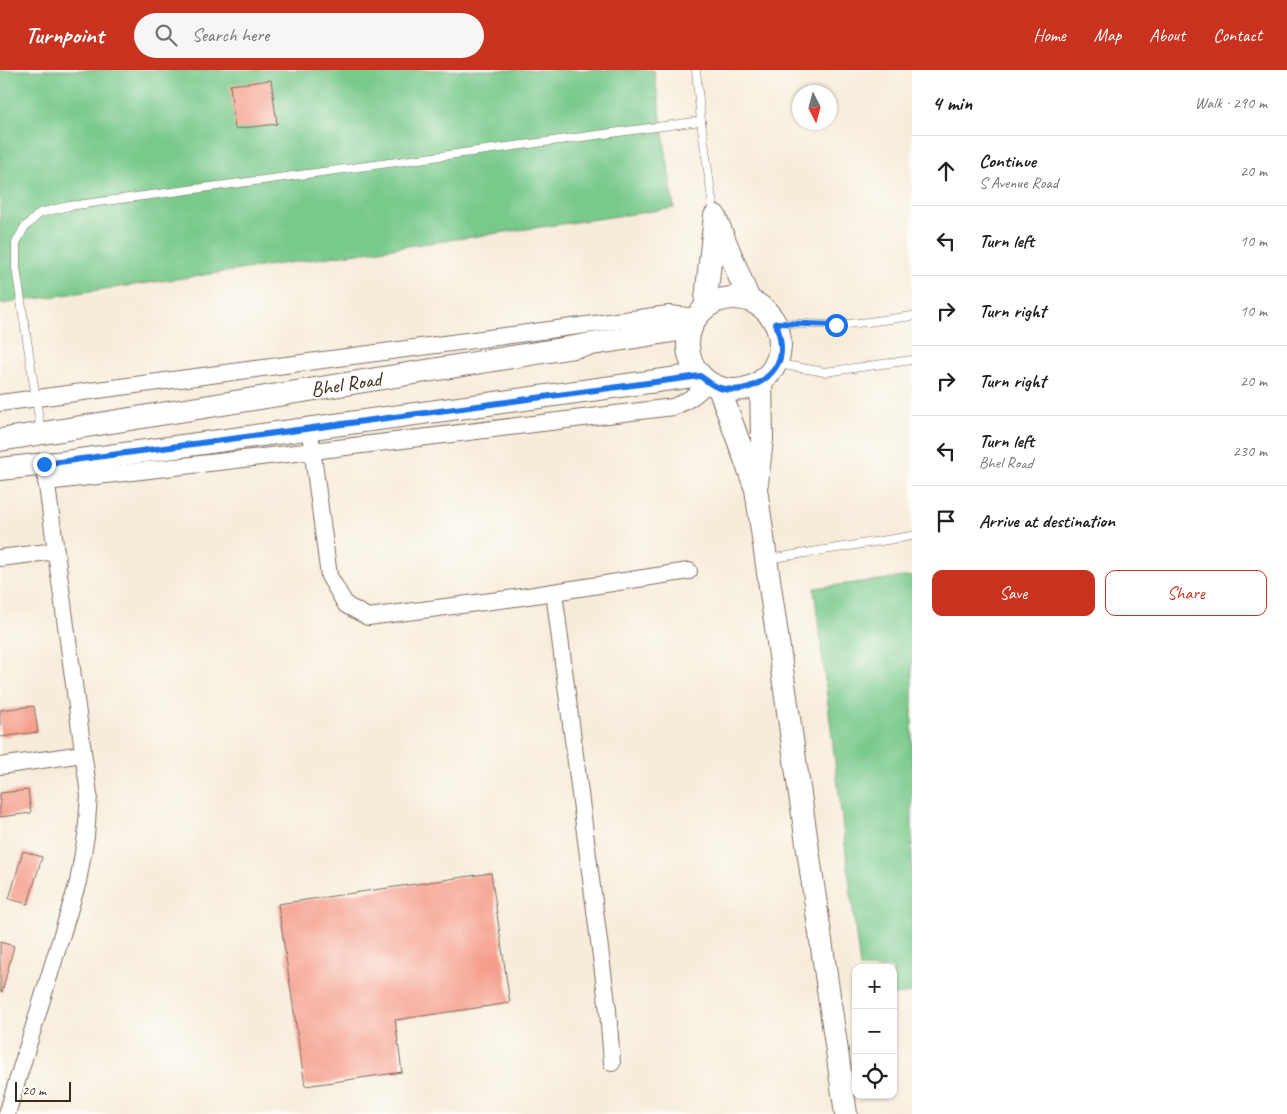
<!DOCTYPE html>
<meta charset="utf-8">
<style>
:root{--surface:#fff;--page:#f6f6f6;--text:#202124;--muted:#757577;--line:#e0e0e0;--accent:#c8321e}
body{margin:0;font-family:Caveat,sans-serif;background:var(--page);color:var(--text)}
.controls{position:absolute;right:15px;bottom:15px;display:grid;overflow:hidden;border-radius:10px;box-shadow:0 1px 4px #0004}
.controls button{width:45px;height:45px;display:grid;place-items:center;padding:0;border:0;border-bottom:1px solid var(--line);background:var(--surface);color:var(--text);font:25px sans-serif}
.compass{position:absolute;left:792px;top:15px;width:45px;height:45px;border-radius:50%;background:var(--surface);box-shadow:0 1px 4px #0004;rotate:174deg}
.scale{position:absolute;left:15px;bottom:12px;width:56px;box-sizing:border-box;padding-left:5px;border:2px solid #3b2a1e;border-top:0;font-size:14px;line-height:18px;white-space:nowrap;color:#3b2a1e;-webkit-text-stroke:4px #fdfcf7;paint-order:stroke}
.stop{position:absolute;width:15px;height:15px;margin:-11px;border:4px solid #1a73e8;border-radius:50%;background:#fff}
.stop.end{background:#1a73e8;border-color:#fff;box-shadow:0 1px 5px #0008}
.list{margin:0;padding:0;list-style:none}
h2{display:flex;justify-content:space-between;align-items:center;height:65px;margin:0;padding:0 20px;font-size:21px}
h2 small{font-size:16px;font-weight:400;color:var(--muted)}
.list li{display:grid;grid-template-columns:32px 1fr auto;gap:15px;align-items:center;box-sizing:border-box;height:70px;padding:0 20px;border-top:1px solid var(--line)}
.list b{display:block;font-size:19px;white-space:nowrap}
.list p{margin:0;font-size:16px;white-space:nowrap;color:var(--muted)}
.list em{font-size:16px;font-style:normal;color:var(--muted)}
.actions{display:flex;gap:10px;padding:15px 20px}
.actions a{flex:1;padding:11px 0;border:1px solid var(--accent);border-radius:10px;text-align:center;font-size:18px;color:var(--accent)}
.actions .main{background:var(--accent);color:#fff}
.icon{flex:none;width:28px;height:28px;fill:none;stroke:currentColor;stroke-width:2;stroke-linecap:round;stroke-linejoin:round}
.map{position:relative;flex:none;width:912px;height:1044px;overflow:hidden}
header{display:flex;align-items:center;gap:30px;box-sizing:border-box;height:70px;padding:0 25px;background:var(--accent);color:#fff}
header strong{font-size:24px}
nav{display:flex;gap:28px;margin-inline-start:auto;font-size:18px}
.search{width:350px;height:45px;background:var(--page);display:flex;align-items:center;gap:12px;box-sizing:border-box;padding:0 18px;border-radius:28px;color:var(--muted);font-size:19px}
main{display:flex}
aside{flex:1;background:var(--surface)}
.map>svg:first-child{display:block}
.green{fill:#78c98b;stroke:#5a7a54}
.building{fill:#f59e8b}
.lines{fill:none;stroke-linecap:round;stroke-linejoin:round}
.lane-casing{stroke:#7d6e60;stroke-width:9}
.street-casing{stroke:#7d6e60;stroke-width:18}
.secondary-casing{stroke:#7d6e60;stroke-width:24}
.lane{stroke:#fff;stroke-width:8}
.street{stroke:#fff;stroke-width:16}
.secondary{stroke:#fff;stroke-width:22}
.route{stroke:#1a73e8;stroke-width:6}
.labels{text-anchor:middle;stroke-width:4;stroke-linejoin:round;paint-order:stroke}
.street-label{font-size:21px;fill:#3b2a1e;stroke:#fdfcf7}
</style>
<header>
<strong>Turnpoint</strong>
<div class="search"><svg class="icon" aria-label="search" viewBox="0 0 24 24"><circle cx="10" cy="10" r="6"/><path d="M15 15l6 6"/></svg>Search here</div>
<nav><a>Home</a><a>Map</a><a>About</a><a>Contact</a></nav>
</header>
<main>
<div class="map">
<svg width="912" height="1044" viewBox="0 0 912 1044">
<rect width="100%" height="100%" fill="#fdfcf7"/>
<filter id="ink" filterUnits="userSpaceOnUse"><feTurbulence type="fractalNoise" baseFrequency=".02" numOctaves="2"/><feDisplacementMap in="SourceGraphic" scale="10" xChannelSelector="R" yChannelSelector="G"/><feConvolveMatrix kernelMatrix="1 2 1 2 8 2 1 2 1" color-interpolation-filters="sRGB"/></filter>
<filter id="wash" filterUnits="userSpaceOnUse"><feTurbulence type="fractalNoise" baseFrequency=".0096" numOctaves="4" result="noise"/><feDisplacementMap in="SourceGraphic" scale="20" xChannelSelector="R" yChannelSelector="G"/><feGaussianBlur stdDeviation="1.12" result="paint"/><feColorMatrix in="noise" values="0 0 0 0 0 0 0 0 0 0 0 0 0 0 0 0 0 1.4 0 .05"/><feComposite in="paint" operator="in"/></filter>
<g filter="url(#wash)">
<rect width="100%" height="100%" fill="#f7ecda"/>
<g class="green">
<path d="M 0,0 L 654,0 L 674,138 L 0,234 Z"/>
<path d="M 912,506 L 912,923 L 893,925 L 893,898 L 860,898 L 814,518 Z"/>
</g>
<g id="blocks">
<g class="building">
<path d="M 271,10 L 277,54 L 235,59 L 230,15 Z"/>
<path d="M 34,636 L 38,662 L 0,667 L 0,640 Z"/>
<path d="M 28,720 L 31,743 L 0,747 L 0,723 Z"/>
<path d="M 23,781 L 42,787 L 28,834 L 9,829 Z"/>
<path d="M 491,803 L 510,933 L 395,950 L 402,1002 L 305,1016 L 278,834 Z"/>
<path d="M 0,872 L 14,876 L 2,922 L 0,921 Z"/>
</g>
</g>
</g>
<g filter="url(#ink)">
<use href="#blocks" fill-opacity="0" stroke="#7d6e60" stroke-width="1"/>
<g class="lines">
<defs>
<g id="lane">
<path d="M 696,0 L 701,51 L 714,144"/>
<path d="M 776,253 L 836,255 L 868,252 L 912,246"/>
<path d="M 778,294 L 825,302 L 912,290"/>
<path d="M 41,362 L 16,198 L 16,173 L 24,158 L 40,143 L 69,136 L 701,51"/>
<path d="M 768,489 L 912,466"/>
</g>
<g id="street">
<path d="M 0,333 L 669,244 L 697,247"/>
<path d="M 311,370 L 329,506 L 346,535 L 368,547 L 515,528 L 689,501"/>
<path d="M 46,412 L 313,381 L 673,337 C 689,331 696,324 709,313"/>
<path d="M 0,488 L 56,481"/>
<path d="M 554,522 L 608,941 L 612,993"/>
<path d="M 0,696 L 83,684"/>
<path d="M 7,1044 L 78,812 L 86,766 L 89,725 L 45,401"/>
</g>
<g id="secondary">
<path d="M 716,149 L 749,230"/>
<circle cx="734" cy="274" r="46"/>
<path d="M 705,238 L 715,146"/>
<path d="M 719,318 L 756,419 L 846,1044"/>
<path d="M 0,370 L 691,258"/>
<path d="M 0,399 L 65,392 L 700,305"/>
<path d="M 757,413 L 762,369 L 761,312"/>
</g>
</defs>
<use href="#lane" class="lane-casing"/>
<use href="#street" class="street-casing"/>
<use href="#secondary" class="secondary-casing"/>
<use href="#lane" class="lane"/>
<use href="#street" class="street"/>
<use href="#secondary" class="secondary"/>
</g>
</g>
<g class="lines" filter="url(#ink)">
<path class="route" d="M 44,394 L 700,306 C 706,310 712,316 720,318 C 741,324 766,314 777,295 C 784,284 780,265 776,253 L 836,255"/>
</g>
<g class="labels">
<g class="street-label">
<text transform="translate(346 314) rotate(-9)" y="7">Bhel Road</text>
</g>
</g>
</svg>
<div class="controls">
<button>+</button>
<button>−</button>
<button><svg class="icon" aria-label="locate" viewBox="0 0 24 24"><circle cx="12" cy="12" r="6"/><path d="M12 2v4M12 18v4M2 12h4M18 12h4"/></svg></button>
</div>
<svg class="compass" viewBox="-18 -18 36 36"><path d="M0-13l5 13h-10z" fill="#e53935"/><path d="M0 13l5-13h-10z" fill="#757577"/></svg>
<div class="scale">20 m</div>
<div class="stop" style="left:836px;top:255px"></div>
<div class="stop end" style="left:44px;top:394px"></div>
</div>
<aside>
<h2>4 min<small>Walk · 290 m</small></h2>
<ul class="list">
<li><svg class="icon" aria-label="ahead" viewBox="0 0 24 24"><path d="M12 20V5M6 11l6-6 6 6"/></svg><div><b>Continue</b><p>S Avenue Road</p></div><em>20 m</em></li>
<li><svg class="icon" aria-label="left" viewBox="0 0 24 24"><path d="M17 20v-9H6M10 6l-5 5 5 5"/></svg><div><b>Turn left</b></div><em>10 m</em></li>
<li><svg class="icon" aria-label="right" viewBox="0 0 24 24"><path d="M7 20v-9h11M14 6l5 5-5 5"/></svg><div><b>Turn right</b></div><em>10 m</em></li>
<li><svg class="icon" aria-label="right" viewBox="0 0 24 24"><path d="M7 20v-9h11M14 6l5 5-5 5"/></svg><div><b>Turn right</b></div><em>20 m</em></li>
<li><svg class="icon" aria-label="left" viewBox="0 0 24 24"><path d="M17 20v-9H6M10 6l-5 5 5 5"/></svg><div><b>Turn left</b><p>Bhel Road</p></div><em>230 m</em></li>
<li><svg class="icon" aria-label="arrive" viewBox="0 0 24 24"><path d="M6 21V4h12l-3 4 3 4H6"/></svg><div><b>Arrive at destination</b></div></li>
</ul>
<div class="actions"><a class="main">Save</a><a>Share</a></div>
</aside>
</main>
